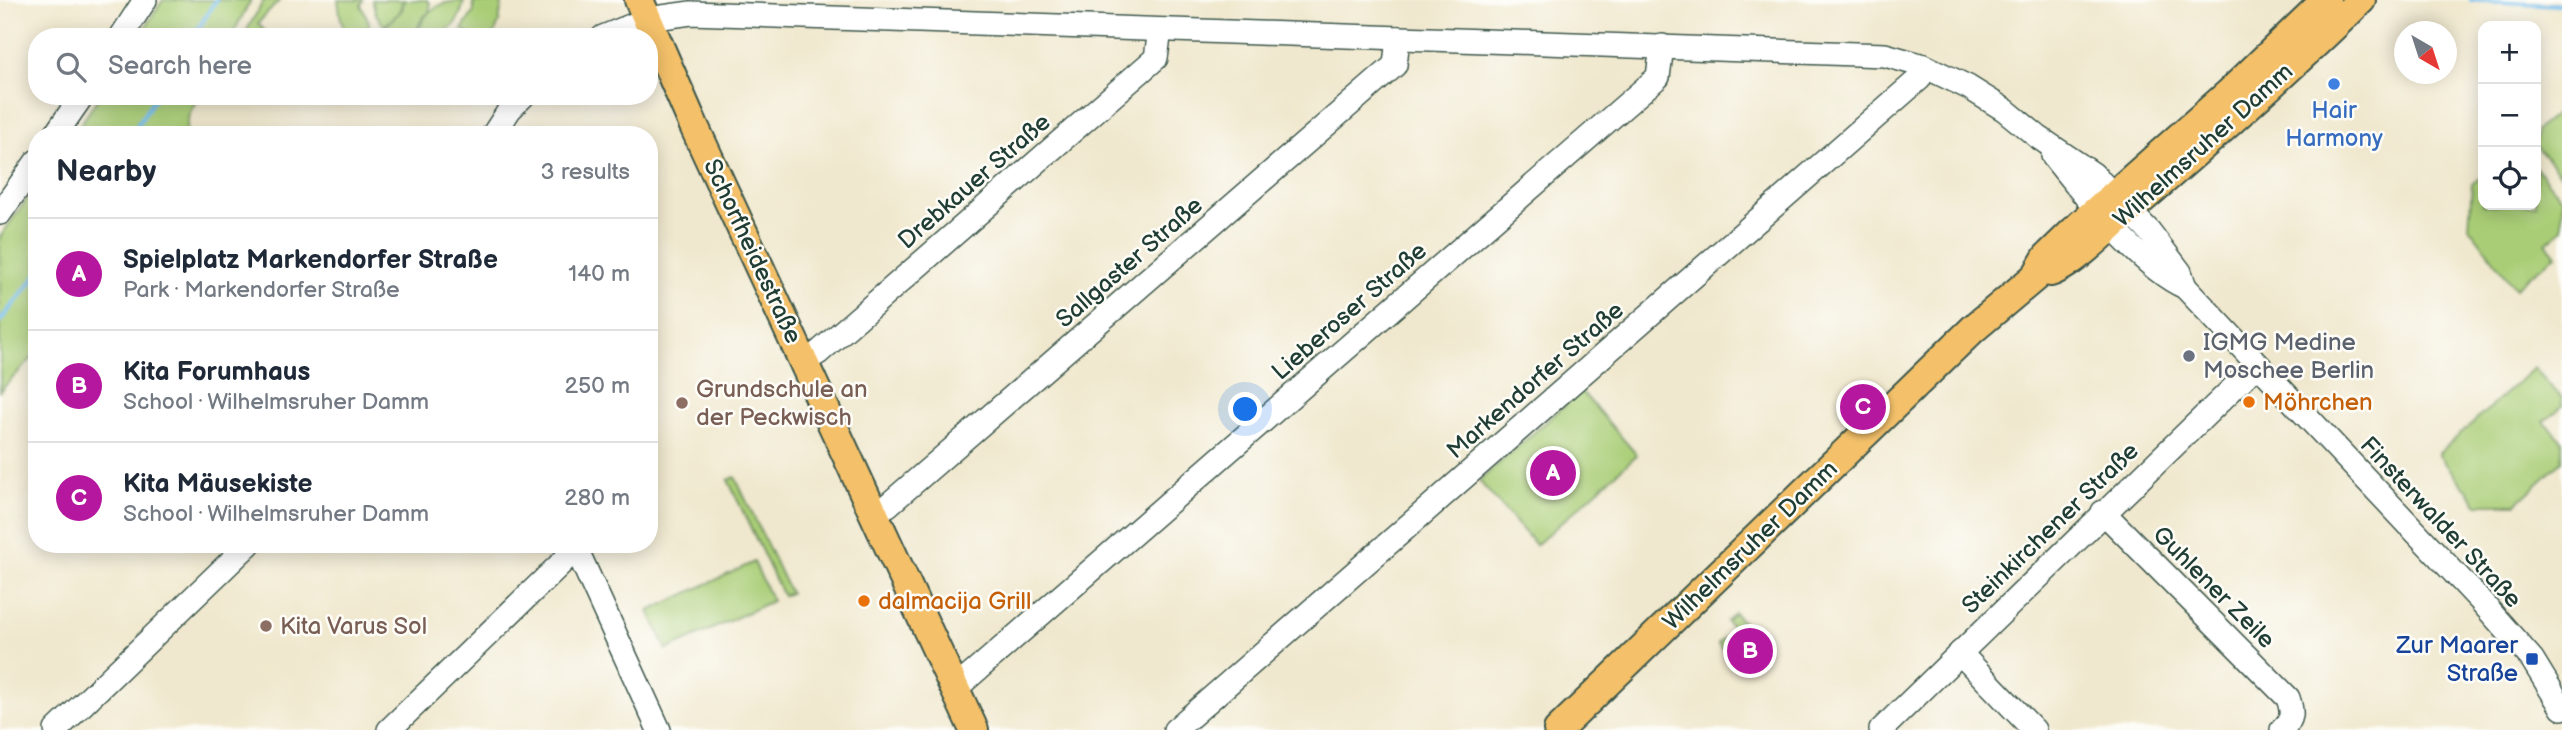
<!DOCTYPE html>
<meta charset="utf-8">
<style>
:root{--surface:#fff;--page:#f6f6f7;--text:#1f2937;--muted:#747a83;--line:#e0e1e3;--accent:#b5179e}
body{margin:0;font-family:"Balsamiq Sans",sans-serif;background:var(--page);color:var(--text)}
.controls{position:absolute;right:21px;top:21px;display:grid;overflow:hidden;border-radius:14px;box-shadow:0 4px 18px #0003}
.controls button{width:63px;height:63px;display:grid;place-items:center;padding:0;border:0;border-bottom:2px solid var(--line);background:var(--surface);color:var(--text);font:35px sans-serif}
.compass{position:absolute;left:2394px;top:21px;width:63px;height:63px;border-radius:50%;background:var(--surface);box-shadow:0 4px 18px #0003;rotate:141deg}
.you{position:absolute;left:1246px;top:410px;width:24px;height:24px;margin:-18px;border:5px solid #fff;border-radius:50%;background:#1a73e8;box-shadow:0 0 0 10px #1a73e833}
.badge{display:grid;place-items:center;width:46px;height:46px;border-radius:50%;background:var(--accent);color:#fff;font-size:23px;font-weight:700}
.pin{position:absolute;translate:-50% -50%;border:4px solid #fff;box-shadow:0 2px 7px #0006}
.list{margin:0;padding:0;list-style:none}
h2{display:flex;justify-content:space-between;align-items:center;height:91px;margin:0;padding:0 28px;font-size:30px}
h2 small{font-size:23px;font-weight:400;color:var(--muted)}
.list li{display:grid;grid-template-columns:46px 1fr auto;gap:21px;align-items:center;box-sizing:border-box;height:112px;padding:0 28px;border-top:2px solid var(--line)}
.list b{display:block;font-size:26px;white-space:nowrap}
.list p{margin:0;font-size:23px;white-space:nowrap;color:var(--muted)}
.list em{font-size:23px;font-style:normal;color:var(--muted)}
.icon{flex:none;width:38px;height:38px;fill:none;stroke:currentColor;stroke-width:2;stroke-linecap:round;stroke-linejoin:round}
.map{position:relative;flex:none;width:2562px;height:730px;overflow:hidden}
.search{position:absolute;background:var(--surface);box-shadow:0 4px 18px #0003;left:28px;top:28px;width:630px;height:77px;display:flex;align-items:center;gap:18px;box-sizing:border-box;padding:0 24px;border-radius:28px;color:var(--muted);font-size:26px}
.panel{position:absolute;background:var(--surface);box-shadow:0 4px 18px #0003;left:28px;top:126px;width:630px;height:427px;border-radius:28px}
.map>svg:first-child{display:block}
.green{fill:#a9cd76;stroke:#648555;stroke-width:2}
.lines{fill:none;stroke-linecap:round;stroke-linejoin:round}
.stream{stroke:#74beed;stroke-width:4.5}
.minor-casing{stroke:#3e574b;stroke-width:26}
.major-casing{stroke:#3e574b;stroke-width:32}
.minor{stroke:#fff;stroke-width:23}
.major{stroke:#f4c16a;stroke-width:28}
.shop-dot{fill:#3f7fe0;stroke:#fdfcf7;stroke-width:2.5}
.worship-dot{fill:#6b7280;stroke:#fdfcf7;stroke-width:2.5}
.food-dot{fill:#e8710a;stroke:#fdfcf7;stroke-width:2.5}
.education-dot{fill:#8d6e63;stroke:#fdfcf7;stroke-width:2.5}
.transit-dot{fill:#1a4fb4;stroke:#fdfcf7;stroke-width:2.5}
.labels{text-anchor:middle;stroke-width:5;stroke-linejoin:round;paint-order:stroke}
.shop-label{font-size:24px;fill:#366cbe;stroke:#fdfcf7}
.street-label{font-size:24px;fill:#1f3d34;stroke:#fdfcf7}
.worship-label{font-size:24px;fill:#5b616d;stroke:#fdfcf7;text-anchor:start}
.education-label{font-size:24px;fill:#785e54;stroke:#fdfcf7;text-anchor:start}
.food-label{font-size:24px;fill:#c56008;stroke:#fdfcf7;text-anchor:start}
.transit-label{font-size:24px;fill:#164399;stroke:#fdfcf7;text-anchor:end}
</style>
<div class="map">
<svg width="2562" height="730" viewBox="0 0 2562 730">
<rect width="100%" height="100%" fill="#fdfcf7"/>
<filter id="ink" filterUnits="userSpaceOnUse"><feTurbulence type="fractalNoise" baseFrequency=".0143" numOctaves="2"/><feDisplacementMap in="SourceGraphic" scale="14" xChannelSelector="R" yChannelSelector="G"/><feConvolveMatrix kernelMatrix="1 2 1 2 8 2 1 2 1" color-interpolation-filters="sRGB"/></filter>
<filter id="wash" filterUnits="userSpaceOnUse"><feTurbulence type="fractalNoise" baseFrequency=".00686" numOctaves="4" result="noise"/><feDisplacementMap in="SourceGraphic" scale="28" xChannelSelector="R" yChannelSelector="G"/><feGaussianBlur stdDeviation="1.57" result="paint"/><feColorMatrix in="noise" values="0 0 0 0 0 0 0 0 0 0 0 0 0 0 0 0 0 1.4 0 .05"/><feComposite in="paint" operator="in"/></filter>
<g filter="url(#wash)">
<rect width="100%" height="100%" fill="#f0e8ce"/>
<g class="green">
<path d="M 163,0 L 251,0 L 231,37 L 139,37 Z"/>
<path d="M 264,0 L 280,0 L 258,23 L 270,37 L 243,37 Z"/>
<path d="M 338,0 L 363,0 L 361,5 L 369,22 L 368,25 L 377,32 L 371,37 L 347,37 L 341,20 Z"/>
<path d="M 372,0 L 403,0 L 399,13 L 384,26 L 376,14 Z"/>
<path d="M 404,0 L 427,0 L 430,4 L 429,12 C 420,18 417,26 416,37 L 398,37 L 385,27 L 402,10 Z"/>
<path d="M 464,1 C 458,29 446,37 418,37 C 421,10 439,1 464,1 Z"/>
<path d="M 473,2 L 502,3 L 499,22 L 493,37 L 474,37 L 462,30 L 474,11 Z"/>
<path d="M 100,96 L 199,96 L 189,114 L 185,135 L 73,135 Z"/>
<path d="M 2557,113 L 2562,118 L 2561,175 L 2536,146 L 2536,130 Z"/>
<path d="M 2536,168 L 2562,199 L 2562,229 L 2546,243 L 2556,255 L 2515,288 L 2469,227 L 2472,184 L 2483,175 L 2483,205 L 2536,205 Z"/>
<path d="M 37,185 L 37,353 L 0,391 L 0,237 Z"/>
<path d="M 2534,368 L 2562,398 L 2562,406 L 2544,422 L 2562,440 L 2562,461 L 2516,504 L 2478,504 L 2438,454 Z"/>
<path d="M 1581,391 L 1637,455 L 1536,545 L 1479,481 Z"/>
<path d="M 735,477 L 790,593 L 783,596 L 728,480 Z"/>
<path d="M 754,562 L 772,601 L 667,650 L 649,611 Z"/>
<path d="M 1734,613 L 1752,631 L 1726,654 L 1718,643 L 1734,630 L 1726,621 Z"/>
</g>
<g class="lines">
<g class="stream">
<path d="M 2471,0 L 2562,5"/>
<path d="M 193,37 L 216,0"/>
<path d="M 131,135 L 156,96"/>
<path d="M 0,321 L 37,275"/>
</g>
</g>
</g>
<g filter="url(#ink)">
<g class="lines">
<defs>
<g id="minor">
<path d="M 121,37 L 145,0"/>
<path d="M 603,37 L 648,19 L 691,13 L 1885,55 L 1924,66 L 1968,87 L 2005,110 L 2038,137 L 2093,174 L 2149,231 L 2180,272 L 2185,287"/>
<path d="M 55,135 L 82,96"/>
<path d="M 493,135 L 510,109 L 523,96"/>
<path d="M 2053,156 C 2083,194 2142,269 2185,287 L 2478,598 L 2532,659 L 2562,708"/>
<path d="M 0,213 L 37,161"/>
<path d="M 805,361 L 818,353 L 1156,58 L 1160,30"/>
<path d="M 2103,512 L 2288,698 C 2293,713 2293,719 2282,730"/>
<path d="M 874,513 L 888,505 L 1395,65 L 1398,38"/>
<path d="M 574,544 L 659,730"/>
<path d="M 1960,653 L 2034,730"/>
<path d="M 955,689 L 1658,77 L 1662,46"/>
<path d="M 56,730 L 249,544"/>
<path d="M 389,730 L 576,549"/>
<path d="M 1175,730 L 1919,79 L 1924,66"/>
<path d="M 1881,730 L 2256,366"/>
</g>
<g id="major">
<path d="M 639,0 L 694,126 L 974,730"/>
<path d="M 2050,272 C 2071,266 2108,229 2126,213 C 2206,144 2285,74 2361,0"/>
<path d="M 1558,730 L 1973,329 L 2036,276 L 2047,257 L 2080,225 L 2228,94 L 2326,0"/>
</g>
</defs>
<use href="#minor" class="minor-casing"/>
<use href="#major" class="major-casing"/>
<use href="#minor" class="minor"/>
<use href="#major" class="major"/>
</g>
</g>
<circle class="shop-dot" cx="2334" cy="84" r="7"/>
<circle class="worship-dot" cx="2189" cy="356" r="7"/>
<g class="food-dot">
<circle cx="2249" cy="402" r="7"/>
<circle cx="864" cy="601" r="7"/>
</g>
<g class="education-dot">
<circle cx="682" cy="403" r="7"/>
<circle cx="266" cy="626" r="7"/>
</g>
<rect class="transit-dot" x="2525" y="652" width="14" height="14" rx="3.5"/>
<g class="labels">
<g class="shop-label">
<text x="2334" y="118">Hair<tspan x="2334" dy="28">Harmony</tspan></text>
</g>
<g class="street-label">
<text transform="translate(2203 145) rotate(-42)" y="8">Wilhelmsruher Damm</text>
<text transform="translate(974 181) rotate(-41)" y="8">Drebkauer Straße</text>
<text transform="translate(753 251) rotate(65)" y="8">Schorfheidestraße</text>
<text transform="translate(1129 262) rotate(-41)" y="8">Sallgaster Straße</text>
<text transform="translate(1349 311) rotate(-41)" y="8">Lieberoser Straße</text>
<text transform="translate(1535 380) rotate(-41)" y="8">Markendorfer Straße</text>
<text transform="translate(2441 522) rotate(47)" y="8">Finsterwalder Straße</text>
<text transform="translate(2050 528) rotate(-44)" y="8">Steinkirchener Straße</text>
<text transform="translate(1750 545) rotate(-44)" y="8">Wilhelmsruher Damm</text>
<text transform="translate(2214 587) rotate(45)" y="8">Guhlener Zeile</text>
</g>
<g class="worship-label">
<text x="2203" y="350">IGMG Medine<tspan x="2203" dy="28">Moschee Berlin</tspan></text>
</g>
<g class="education-label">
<text x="696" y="397">Grundschule an<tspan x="696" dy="28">der Peckwisch</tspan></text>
<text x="280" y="634">Kita Varus Sol</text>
</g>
<g class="food-label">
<text x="2263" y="410">Möhrchen</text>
<text x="878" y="609">dalmacija Grill</text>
</g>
<g class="transit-label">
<text x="2518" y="653">Zur Maarer<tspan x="2518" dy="28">Straße</tspan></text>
</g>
</g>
</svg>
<div class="controls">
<button>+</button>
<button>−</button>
<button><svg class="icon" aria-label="locate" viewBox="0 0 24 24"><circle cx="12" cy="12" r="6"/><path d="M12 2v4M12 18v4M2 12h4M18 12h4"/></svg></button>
</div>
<svg class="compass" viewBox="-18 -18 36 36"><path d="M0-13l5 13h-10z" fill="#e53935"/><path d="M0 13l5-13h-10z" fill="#747a83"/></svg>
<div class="you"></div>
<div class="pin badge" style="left:1553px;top:473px">A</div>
<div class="pin badge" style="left:1750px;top:651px">B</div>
<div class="pin badge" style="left:1863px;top:407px">C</div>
<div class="search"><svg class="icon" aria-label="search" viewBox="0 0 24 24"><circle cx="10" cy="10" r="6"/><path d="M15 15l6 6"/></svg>Search here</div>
<section class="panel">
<h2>Nearby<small>3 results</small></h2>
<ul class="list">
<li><span class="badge">A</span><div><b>Spielplatz Markendorfer Straße</b><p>Park · Markendorfer Straße</p></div><em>140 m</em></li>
<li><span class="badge">B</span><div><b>Kita Forumhaus</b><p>School · Wilhelmsruher Damm</p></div><em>250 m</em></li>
<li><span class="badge">C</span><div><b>Kita Mäusekiste</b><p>School · Wilhelmsruher Damm</p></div><em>280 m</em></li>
</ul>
</section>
</div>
